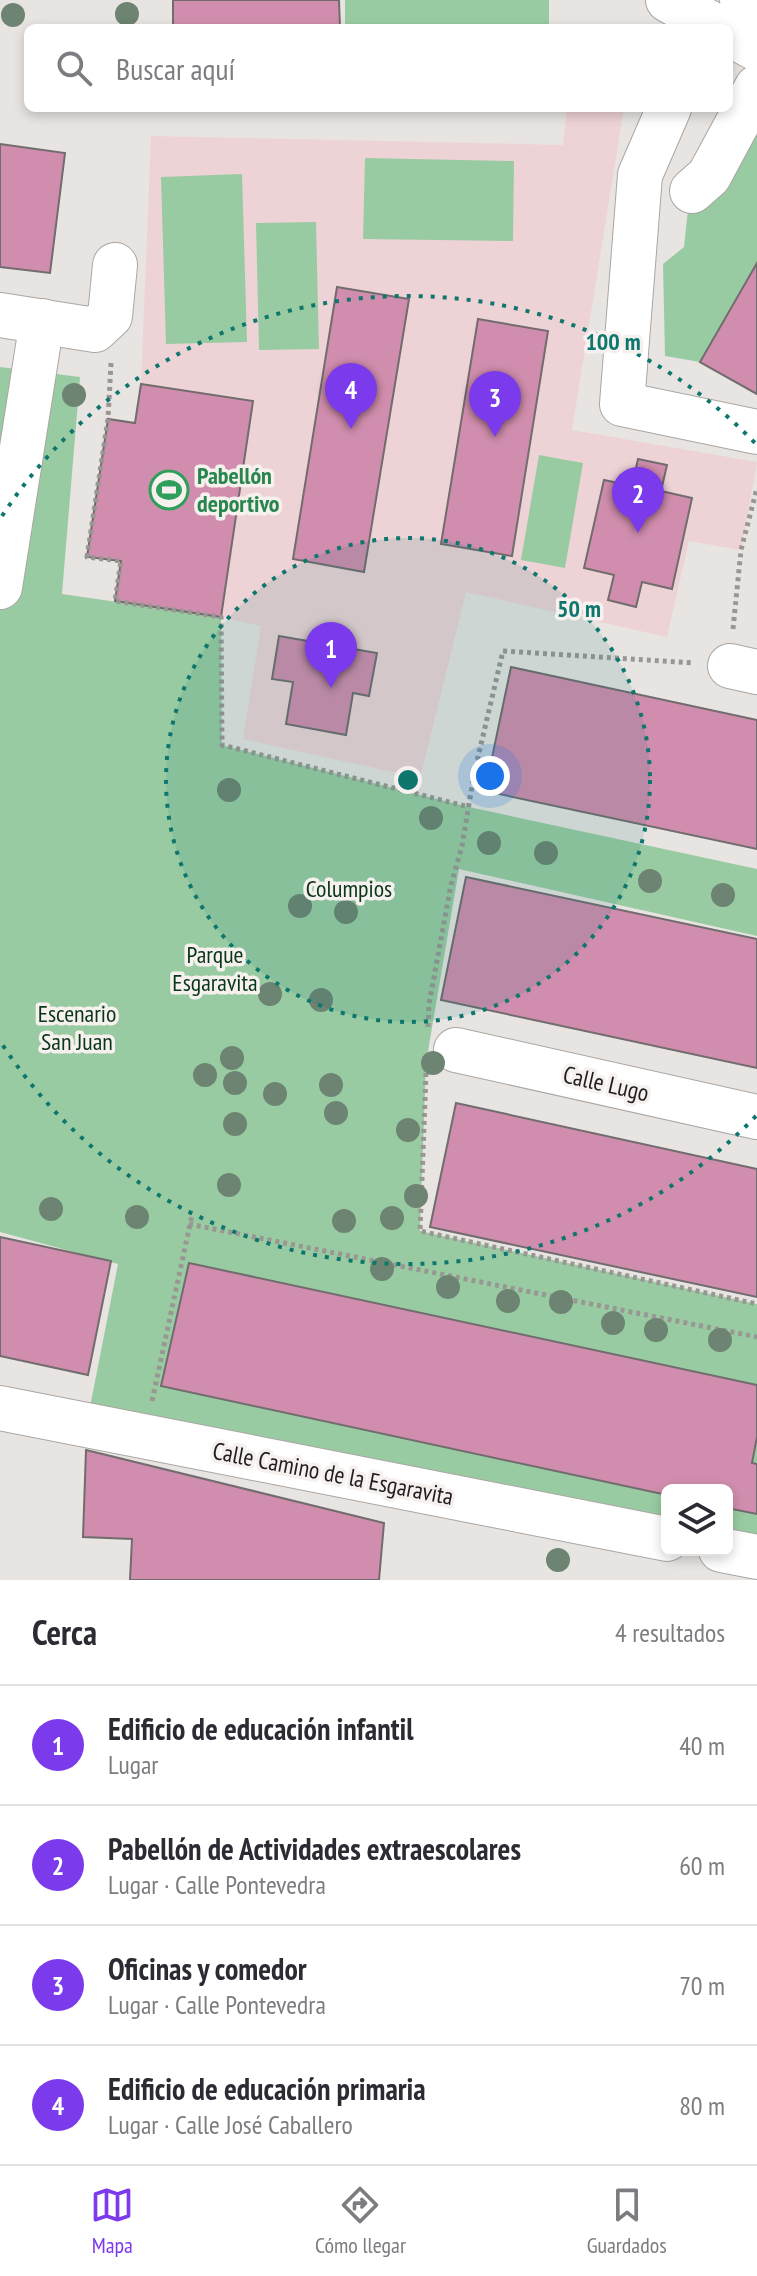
<!DOCTYPE html>
<html lang="es">
<meta charset="utf-8">
<style>
:root{--surface:#fff;--page:#f2f2f3;--text:#2b2b33;--muted:#7c7c81;--line:#e1e1e2;--accent:#7c3aed}
body{margin:0;font-family:"PT Sans Narrow",sans-serif;background:var(--page);color:var(--text)}
.controls{position:absolute;right:24px;bottom:24px;display:grid;overflow:hidden;border-radius:12px;box-shadow:0 4px 12px #0003}
.controls button{width:72px;height:72px;display:grid;place-items:center;padding:0;border:0;border-bottom:2px solid var(--line);background:var(--surface);color:var(--text);font:40px sans-serif}
.you{position:absolute;left:490px;top:776px;width:28px;height:28px;margin:-20px;border:6px solid #fff;border-radius:50%;background:#1a73e8;box-shadow:0 0 0 12px #1a73e833}
.badge{display:grid;place-items:center;width:52px;height:52px;border-radius:50%;background:var(--accent);color:#fff;font-size:26px;font-weight:700}
.pin{position:absolute;translate:-50% -66px;filter:drop-shadow(0 2px 4px #0008)}
.pin::after{content:'';position:absolute;top:42px;width:28px;height:24px;background:inherit;clip-path:polygon(0 0,100% 0,50% 100%)}
.list{margin:0;padding:0;list-style:none}
h2{display:flex;justify-content:space-between;align-items:center;height:104px;margin:0;padding:0 32px;font-size:34px}
h2 small{font-size:26px;font-weight:400;color:var(--muted)}
.list li{display:grid;grid-template-columns:52px 1fr auto;gap:24px;align-items:center;box-sizing:border-box;height:120px;padding:0 32px;border-top:2px solid var(--line)}
.list b{display:block;font-size:30px;white-space:nowrap}
.list p{margin:0;font-size:26px;white-space:nowrap;color:var(--muted)}
.list em{font-size:26px;font-style:normal;color:var(--muted)}
.icon{flex:none;width:44px;height:44px;fill:none;stroke:currentColor;stroke-width:2;stroke-linecap:round;stroke-linejoin:round}
.map{position:relative;flex:none;width:757px;height:1580px;overflow:hidden}
.search{position:absolute;background:var(--surface);box-shadow:0 4px 12px #0003;left:24px;right:24px;top:24px;height:88px;display:flex;align-items:center;gap:20px;box-sizing:border-box;padding:0 28px;border-radius:12px;color:var(--muted);font-size:30px}
.sheet{height:584px;background:var(--surface)}
nav{display:flex;justify-content:space-around;align-items:center;box-sizing:border-box;height:112px;border-top:2px solid var(--line);background:var(--surface);font-size:22px;color:var(--muted)}
nav a{display:grid;justify-items:center;gap:4px}
nav .on{color:var(--accent)}
.map>svg:first-child{display:block}
.education{fill:#eed3d6}
.green{fill:#99cba2}
.building{fill:#d18dad;stroke:#716c6e;stroke-width:2}
.lines{fill:none;stroke-linecap:round;stroke-linejoin:round}
.minor-casing{stroke:#aaa6a3;stroke-width:46}
.path{stroke:#999794;stroke-width:5;stroke-dasharray:4 4;stroke-linecap:butt}
.minor{stroke:#fff;stroke-width:44}
.tree{fill:#6d8472}
.ring{fill:none;stroke:#0f766e;stroke-width:4;stroke-dasharray:4 8}
.labels{text-anchor:middle;stroke-width:7;stroke-linejoin:round;paint-order:stroke}
.leisure-label{font-size:24px;font-weight:bold;fill:#27864d;stroke:#f6f1ee;text-anchor:start}
.park-label{font-size:24px;fill:#083618;stroke:#f6f1ee}
.street-label{font-size:24px;fill:#201f1e;stroke:#f6f1ee}
.centre{fill:#0f766e;stroke:#f6f1ee;stroke-width:4}
.ring-label{font-size:24px;text-anchor:middle;font-weight:bold;fill:#0f766e;stroke:#f6f1ee;stroke-width:7;stroke-linejoin:round;paint-order:stroke}
</style>
<div class="map">
<svg width="757" height="1580" viewBox="0 0 757 1580">
<rect width="100%" height="100%" fill="#e8e4e1"/>
<path class="education" d="M 567,108 L 624,108 L 572,430 L 757,462 L 741,550 L 689,541 L 667,637 L 466,592 L 420,778 L 243,739 L 261,626 L 221,617 L 115,601 L 121,562 L 87,557 L 108,419 L 135,422 L 141,384 L 151,136 L 563,145 Z"/>
<g class="green">
<rect x="345" y="0" width="204" height="28"/>
<path d="M 757,127 L 757,267 L 700,362 L 665,356 L 663,264 L 684,247 L 688,210 Z"/>
<path d="M 365,158 L 514,161 L 513,241 L 363,239 Z"/>
<path d="M 242,174 L 247,342 L 166,344 L 161,177 Z"/>
<path d="M 316,222 L 319,349 L 259,350 L 256,223 Z"/>
<path d="M 0,367 L 80,377 L 62,594 L 221,617 L 222,745 L 469,807 L 757,869 L 757,936 L 459,869 L 426,1063 L 420,1231 L 757,1304 L 757,1547 L 727,1541 L 727,1490 L 667,1490 L 667,1528 L 90,1407 L 118,1264 L 0,1232 Z"/>
<path d="M 539,455 L 583,463 L 565,568 L 521,560 Z"/>
</g>
<g class="building">
<path d="M 173,0 L 339,0 L 340,28 L 173,28 Z"/>
<path d="M 0,144 L 65,153 L 50,273 L 0,267 Z"/>
<path d="M 757,263 L 757,394 L 700,362 Z"/>
<path d="M 337,287 L 409,299 L 364,572 L 293,559 Z"/>
<path d="M 478,319 L 548,331 L 512,556 L 441,544 Z"/>
<path d="M 141,384 L 253,401 L 221,617 L 115,601 L 121,561 L 87,557 L 108,419 L 135,423 Z"/>
<path d="M 638,459 L 667,465 L 661,491 L 692,498 L 672,589 L 642,582 L 636,607 L 608,600 L 614,575 L 584,568 L 604,480 L 632,486 Z"/>
<path d="M 279,636 L 377,653 L 369,696 L 353,693 L 346,735 L 286,724 L 293,682 L 272,679 Z"/>
<path d="M 511,667 L 757,720 L 757,849 L 485,791 Z"/>
<path d="M 466,877 L 757,939 L 757,1068 L 441,1000 Z"/>
<path d="M 456,1103 L 757,1169 L 757,1297 L 430,1227 Z"/>
<path d="M 0,1237 L 111,1261 L 88,1375 L 0,1356 Z"/>
<path d="M 189,1263 L 757,1385 L 757,1437 L 752,1463 L 757,1464 L 757,1514 L 727,1508 L 727,1490 L 667,1490 L 667,1495 L 161,1386 Z"/>
<path d="M 86,1450 L 384,1523 L 379,1580 L 130,1580 L 132,1539 L 83,1537 Z"/>
</g>
<g class="lines">
<defs>
<g id="minor">
<path d="M 668,0 L 719,28"/>
<path d="M 742,0 L 757,8"/>
<path d="M 729,34 L 757,49"/>
<path d="M 669,108 L 640,175 L 622,404 L 757,432"/>
<path d="M 692,191 L 709,176 L 757,87"/>
<path d="M 0,315 L 95,330 L 110,316 L 115,265"/>
<path d="M 0,587 L 42,321"/>
<path d="M 730,666 L 757,672"/>
<path d="M 456,1050 L 757,1117"/>
<path d="M 0,1408 L 667,1539"/>
<path d="M 721,1550 L 757,1557"/>
</g>
</defs>
<use href="#minor" class="minor-casing"/>
<g class="path">
<path d="M 111,363 L 108,419 L 87,557 L 121,561 L 115,601 L 221,617 L 222,745 L 469,807"/>
<path d="M 733,629 L 741,550 L 757,488"/>
<path d="M 428,1027 L 429,1004 L 451,885 L 462,846 L 474,774 L 503,651 L 693,663"/>
<path d="M 426,1073 L 420,1231 L 757,1304"/>
<path d="M 189,1224 L 757,1337"/>
<path d="M 152,1401 L 192,1215"/>
</g>
<use href="#minor" class="minor"/>
</g>
<g class="tree">
<circle cx="127" cy="14" r="12"/>
<circle cx="13" cy="15" r="12"/>
<circle cx="74" cy="395" r="12"/>
<circle cx="229" cy="790" r="12"/>
<circle cx="431" cy="818" r="12"/>
<circle cx="489" cy="843" r="12"/>
<circle cx="546" cy="853" r="12"/>
<circle cx="650" cy="881" r="12"/>
<circle cx="723" cy="895" r="12"/>
<circle cx="300" cy="906" r="12"/>
<circle cx="346" cy="912" r="12"/>
<circle cx="270" cy="994" r="12"/>
<circle cx="321" cy="1000" r="12"/>
<circle cx="232" cy="1058" r="12"/>
<circle cx="433" cy="1063" r="12"/>
<circle cx="205" cy="1075" r="12"/>
<circle cx="235" cy="1083" r="12"/>
<circle cx="331" cy="1085" r="12"/>
<circle cx="275" cy="1094" r="12"/>
<circle cx="336" cy="1113" r="12"/>
<circle cx="235" cy="1124" r="12"/>
<circle cx="408" cy="1130" r="12"/>
<circle cx="229" cy="1185" r="12"/>
<circle cx="416" cy="1196" r="12"/>
<circle cx="51" cy="1209" r="12"/>
<circle cx="137" cy="1217" r="12"/>
<circle cx="392" cy="1218" r="12"/>
<circle cx="344" cy="1221" r="12"/>
<circle cx="382" cy="1269" r="12"/>
<circle cx="448" cy="1287" r="12"/>
<circle cx="508" cy="1301" r="12"/>
<circle cx="561" cy="1302" r="12"/>
<circle cx="613" cy="1323" r="12"/>
<circle cx="656" cy="1330" r="12"/>
<circle cx="720" cy="1340" r="12"/>
<circle cx="558" cy="1560" r="12"/>
</g>
<circle cx="408" cy="780" r="242" fill="#0f766e" fill-opacity=".12"/>
<g class="ring">
<circle cx="408" cy="780" r="242"/>
<path d="M756 1116A484 484 0 0 1 2 1044M2 516A484 484 0 0 1 756 444"/>
</g>
<defs>
<symbol id="stadium-ring" viewBox="-11 -11 22 22"><circle r="9.5" fill="#f6f1ee" stroke="#2e9e5b" stroke-width="1.5"/><path d="M0-5a6.5 5 0 1 0 0 10a6.5 5 0 1 0 0-10ZM-3.5-1.8h7v3.6h-7Z" fill="#2e9e5b"/></symbol>
</defs>
<g fill-rule="evenodd">
<use href="#stadium-ring" x="147" y="468" width="44" height="44"/>
</g>
<g class="labels">
<g class="leisure-label">
<text x="197" y="484">Pabellón<tspan x="197" dy="28">deportivo</tspan></text>
</g>
<g class="park-label">
<text x="349" y="897">Columpios</text>
<text x="215" y="963">Parque<tspan x="215" dy="28">Esgaravita</tspan></text>
<text x="77" y="1022">Escenario<tspan x="77" dy="28">San Juan</tspan></text>
</g>
<g class="street-label">
<text transform="translate(606 1084) rotate(13)" y="8">Calle Lugo</text>
<text transform="translate(333 1474) rotate(11)" y="8">Calle Camino de la Esgaravita</text>
</g>
</g>
<circle cx="408" cy="780" r="12" class="centre"/>
<g class="ring-label">
<text x="613" y="350">100 m</text>
<text x="579" y="617">50 m</text>
</g>
</svg>
<div class="controls">
<button><svg class="icon" aria-label="layers" viewBox="0 0 24 24"><path d="M12 4l9 5-9 5-9-5zM3 14l9 5 9-5"/></svg></button>
</div>
<div class="you"></div>
<div class="pin badge" style="left:331px;top:688px">1</div>
<div class="pin badge" style="left:638px;top:533px">2</div>
<div class="pin badge" style="left:495px;top:437px">3</div>
<div class="pin badge" style="left:351px;top:429px">4</div>
<div class="search"><svg class="icon" aria-label="search" viewBox="0 0 24 24"><circle cx="10" cy="10" r="6"/><path d="M15 15l6 6"/></svg>Buscar aquí</div>
</div>
<section class="sheet">
<h2>Cerca<small>4 resultados</small></h2>
<ul class="list">
<li><span class="badge">1</span><div><b>Edificio de educación infantil</b><p>Lugar</p></div><em>40 m</em></li>
<li><span class="badge">2</span><div><b>Pabellón de Actividades extraescolares</b><p>Lugar · Calle Pontevedra</p></div><em>60 m</em></li>
<li><span class="badge">3</span><div><b>Oficinas y comedor</b><p>Lugar · Calle Pontevedra</p></div><em>70 m</em></li>
<li><span class="badge">4</span><div><b>Edificio de educación primaria</b><p>Lugar · Calle José Caballero</p></div><em>80 m</em></li>
</ul>
</section>
<nav>
<a class="on"><svg class="icon" aria-label="map" viewBox="0 0 24 24"><path d="M3 6l6-2 6 2 6-2v14l-6 2-6-2-6 2zM9 4v14M15 6v14"/></svg>Mapa</a>
<a><svg class="icon" aria-label="directions" viewBox="0 0 24 24"><path d="M12 3l9 9-9 9-9-9zM9 14v-3h6M13 9l2 2-2 2"/></svg>Cómo llegar</a>
<a><svg class="icon" aria-label="saved" viewBox="0 0 24 24"><path d="M7 4h10v16l-5-4-5 4z"/></svg>Guardados</a>
</nav>
